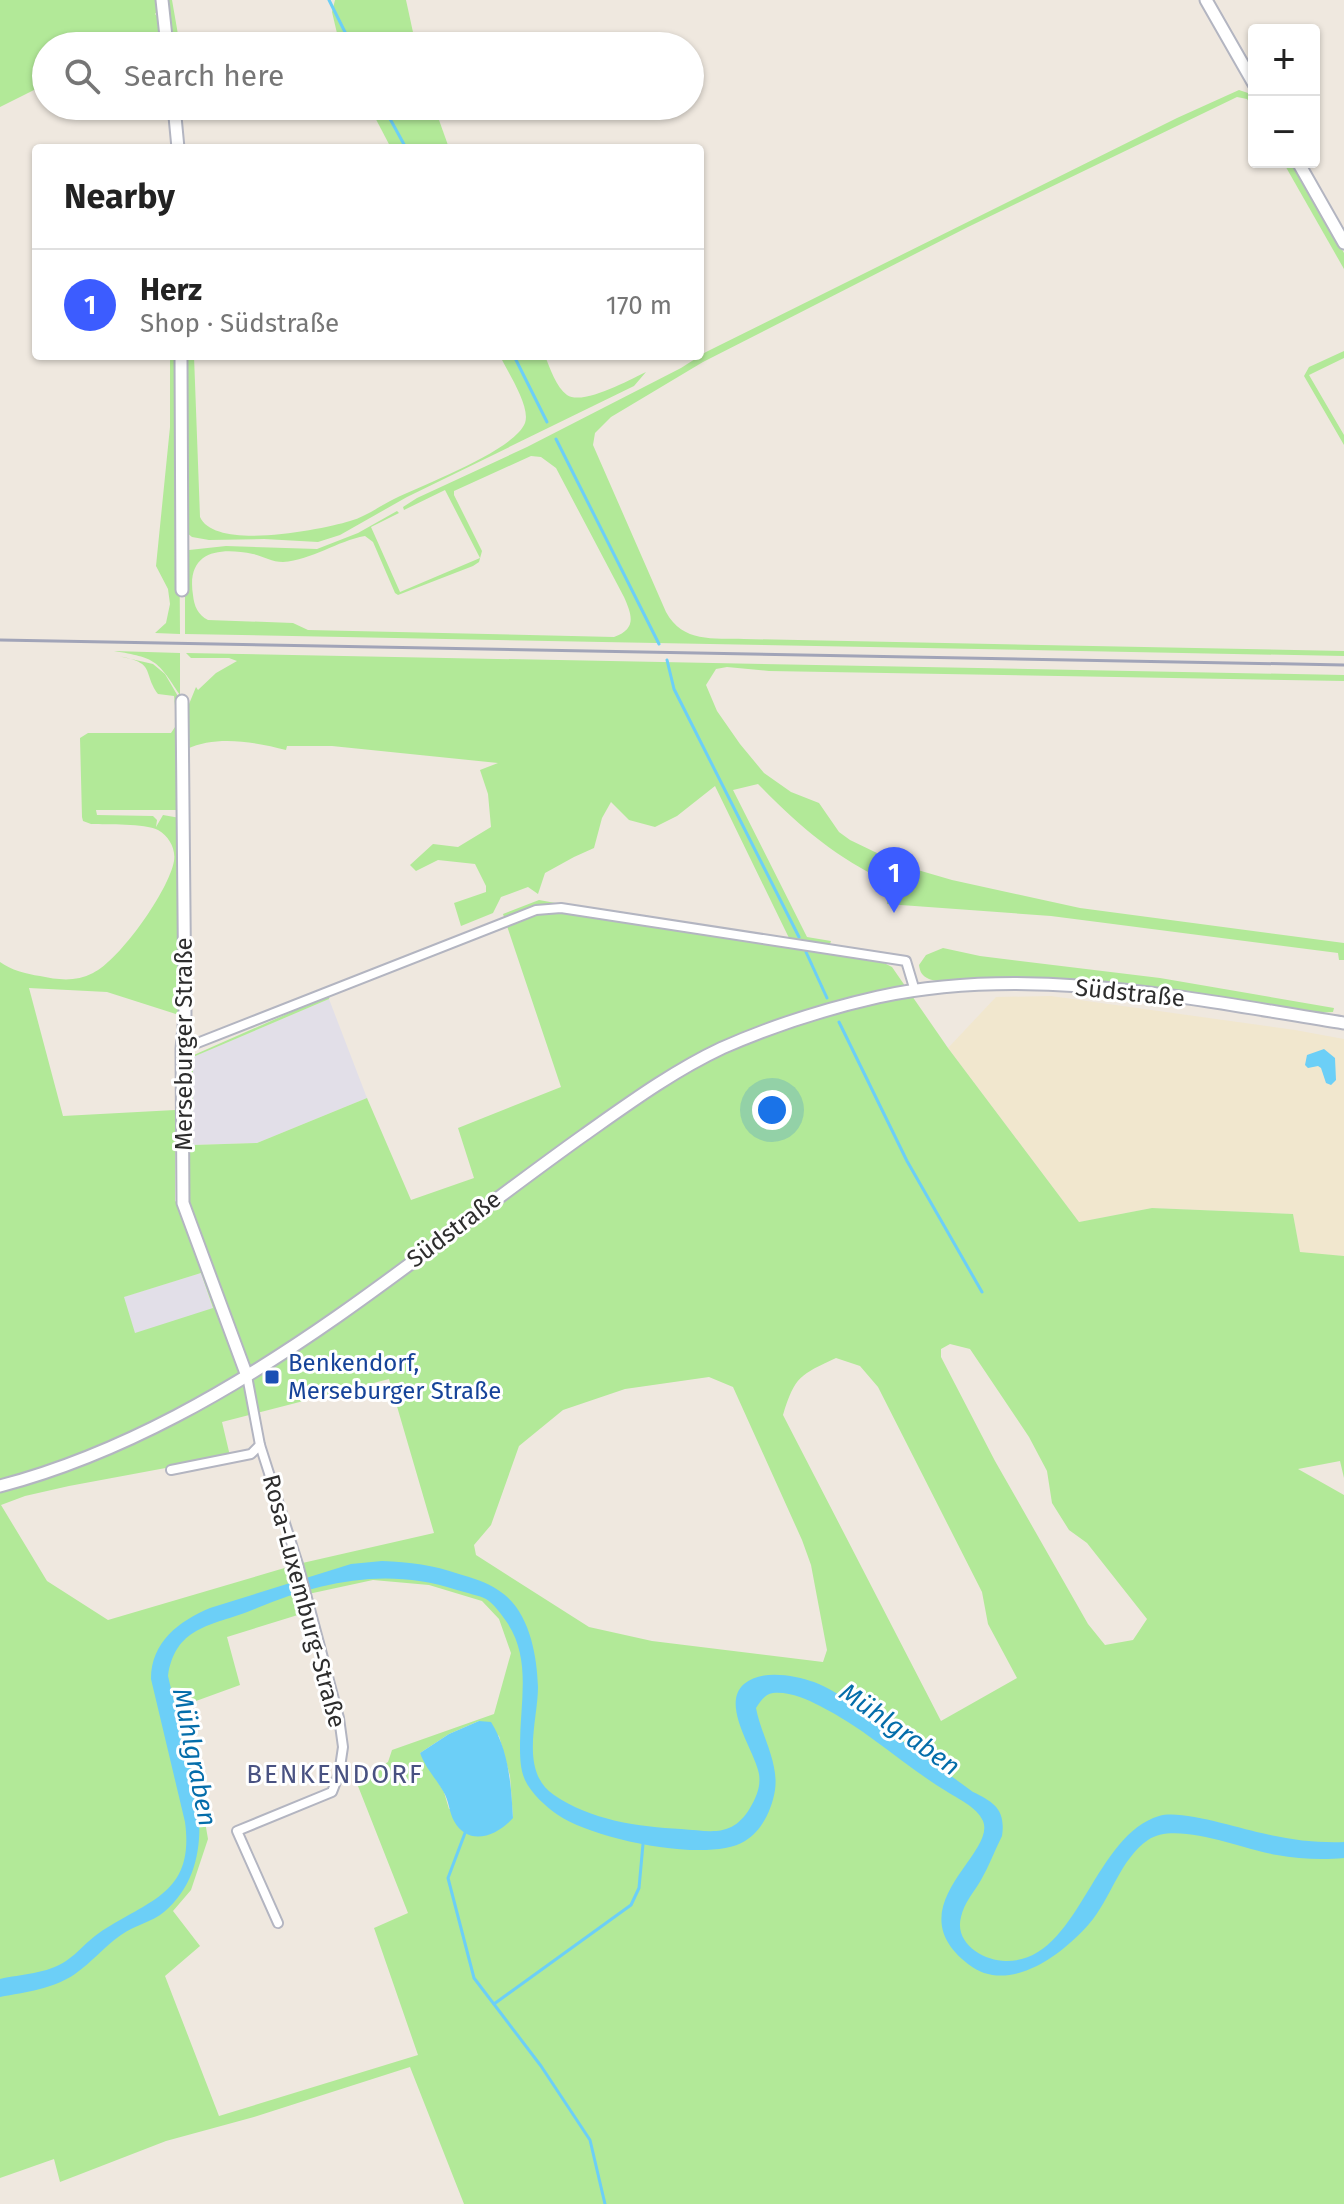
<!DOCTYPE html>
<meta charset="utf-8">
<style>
:root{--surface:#fff;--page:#f2f2f2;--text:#222;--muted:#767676;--line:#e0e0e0;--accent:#3c5cff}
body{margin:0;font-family:"Fira Sans",sans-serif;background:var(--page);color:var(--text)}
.controls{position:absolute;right:24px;top:24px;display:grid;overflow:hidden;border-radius:8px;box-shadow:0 2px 6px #0004}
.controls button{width:72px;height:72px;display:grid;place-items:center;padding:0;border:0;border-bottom:2px solid var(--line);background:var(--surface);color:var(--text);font:40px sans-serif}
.you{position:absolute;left:772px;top:1110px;width:28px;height:28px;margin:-20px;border:6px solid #fff;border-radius:50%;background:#1a73e8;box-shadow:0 0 0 12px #1a73e833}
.badge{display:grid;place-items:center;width:52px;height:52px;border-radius:50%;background:var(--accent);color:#fff;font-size:26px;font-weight:700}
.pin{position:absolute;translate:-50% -66px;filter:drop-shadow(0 2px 4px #0008)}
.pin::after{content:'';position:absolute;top:42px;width:28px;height:24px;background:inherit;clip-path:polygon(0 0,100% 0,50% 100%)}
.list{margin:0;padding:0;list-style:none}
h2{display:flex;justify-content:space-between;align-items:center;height:104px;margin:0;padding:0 32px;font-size:34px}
h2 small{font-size:26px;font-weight:400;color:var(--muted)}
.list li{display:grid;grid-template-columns:52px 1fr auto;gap:24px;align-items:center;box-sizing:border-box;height:112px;padding:0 32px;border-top:2px solid var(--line)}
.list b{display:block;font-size:30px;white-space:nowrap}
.list p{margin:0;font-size:26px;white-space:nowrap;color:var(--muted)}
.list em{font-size:26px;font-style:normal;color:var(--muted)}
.icon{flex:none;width:44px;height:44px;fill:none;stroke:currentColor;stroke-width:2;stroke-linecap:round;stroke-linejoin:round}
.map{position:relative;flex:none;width:1344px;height:2204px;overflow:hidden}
.search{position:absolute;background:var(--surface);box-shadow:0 2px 6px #0004;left:32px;top:32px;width:672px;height:88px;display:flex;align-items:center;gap:20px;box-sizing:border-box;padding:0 28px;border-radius:44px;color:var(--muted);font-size:30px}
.panel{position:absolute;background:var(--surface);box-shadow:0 2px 6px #0004;left:32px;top:144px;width:672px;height:216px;border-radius:8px}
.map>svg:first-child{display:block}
.industrial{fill:#e2dfe8}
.education{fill:#f1e7ce}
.green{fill:#b2e998;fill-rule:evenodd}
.water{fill:#6ccff7}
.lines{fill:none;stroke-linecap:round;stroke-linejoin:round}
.stream{stroke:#6ccff7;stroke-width:3}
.street-casing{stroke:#b3b5c1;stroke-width:12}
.secondary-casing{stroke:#b3b5c1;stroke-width:15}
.street{stroke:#fff;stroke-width:8}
.secondary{stroke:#fff;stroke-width:11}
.rail{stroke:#a1a4b8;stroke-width:3}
.transit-dot{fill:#1a4fb4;stroke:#fff;stroke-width:3}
.labels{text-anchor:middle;stroke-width:6;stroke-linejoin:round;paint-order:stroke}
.street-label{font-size:24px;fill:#2d2d2d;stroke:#fff}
.transit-label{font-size:24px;fill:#164399;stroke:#fff;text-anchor:start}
.water-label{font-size:26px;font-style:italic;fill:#046daa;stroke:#fff}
.neighbourhood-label{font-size:26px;letter-spacing:2px;fill:#495282;stroke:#fff}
</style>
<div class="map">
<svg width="1344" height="2204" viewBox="0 0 1344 2204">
<rect width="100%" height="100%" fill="#efe8df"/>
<g class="industrial">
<path d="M 329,999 L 367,1098 L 257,1143 L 193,1145 L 193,1057 Z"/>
<path d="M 201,1273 L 213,1309 L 135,1334 L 123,1297 Z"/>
</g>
<path class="education" d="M 1051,996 L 1295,1030 L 1344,1039 L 1344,1256 L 1300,1253 L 1293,1214 L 1152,1208 L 1079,1222 L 948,1048 L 996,997 Z"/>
<g class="green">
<path d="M 0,0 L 172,0 L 180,46 L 170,46 L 164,3 L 155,14 L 160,19 L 164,46 L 158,46 L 153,41 L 142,37 L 121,46 L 46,46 L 46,84 L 0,107 Z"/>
<path d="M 335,0 L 406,0 L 416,46 L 340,46 L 332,12 Z"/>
<path d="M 1239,90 L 1254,95 L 1254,110 L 1247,99 L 1237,97 L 968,227 L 703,362 L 611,417 L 595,433 L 593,445 L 666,612 C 683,643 713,638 744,639 L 1344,651 L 1344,656 L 185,634 L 185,557 L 189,550 L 226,546 L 317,549 L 358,533 L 397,511 L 399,513 L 371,527 L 400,592 L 480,558 L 445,490 L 404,510 L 403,507 L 417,498 L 527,447 L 681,368 L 706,352 L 1177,118 ZM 531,456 L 541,457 L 556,468 L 624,597 C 632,615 637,629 614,637 L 308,630 L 293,623 L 208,620 C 198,615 194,606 193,595 C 186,551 219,547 253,554 C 263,556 272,562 283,562 C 312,560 337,541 365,536 L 373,542 L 395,593 L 398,595 L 473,566 L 479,562 L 482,551 L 454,495 L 454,491 Z"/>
<path d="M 369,106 L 434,106 L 449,148 L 391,148 Z"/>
<path d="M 1283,162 L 1293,162 L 1344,253 L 1344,269 Z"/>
<path d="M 1344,351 L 1344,358 L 1309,375 L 1344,435 L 1344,445 L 1304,376 L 1309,367 Z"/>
<path d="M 170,356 L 178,356 L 180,634 L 155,633 L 166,623 L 170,604 L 168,589 L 156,566 L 170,427 Z"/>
<path d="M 184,356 L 194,356 L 200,517 C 215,551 320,530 350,521 C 365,517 380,506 394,499 C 422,485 514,451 525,423 C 531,407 507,371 500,356 L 545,356 C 550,368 556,387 567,395 C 583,406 631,379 646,372 L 634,386 L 407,497 L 340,535 L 318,542 L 264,539 L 209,540 L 192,537 L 187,533 Z"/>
<path d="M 114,651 L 180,653 L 180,695 C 157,660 156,658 114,651 Z"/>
<path d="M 186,653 L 1344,675 L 1344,681 L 769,671 L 727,667 L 716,669 L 706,685 L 717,711 L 740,744 L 764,773 L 791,792 L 819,803 L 839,832 L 850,840 L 904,866 L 952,880 L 1080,908 L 1344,943 L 1344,960 L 1339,960 L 1338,953 L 1051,916 L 887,904 L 889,883 C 834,856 801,828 758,784 L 733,790 L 807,937 L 831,941 L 830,944 L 789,938 L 715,786 L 677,816 L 655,827 L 629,820 L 611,802 L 602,818 L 594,848 L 574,857 L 545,873 L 538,894 L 528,887 L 501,897 L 493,913 L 461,926 L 454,903 L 486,892 L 486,886 L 475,864 L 438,860 L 416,871 L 410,865 L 433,844 L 458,847 L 491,827 L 488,794 L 480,770 L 498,763 L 332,746 L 287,746 L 286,750 C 256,742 216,735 187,749 L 187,709 L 196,687 L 198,690 L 216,673 L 237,661 L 229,658 L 191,658 Z"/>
<path d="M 118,656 L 153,664 L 165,674 L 179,698 L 180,810 L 96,810 L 97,815 L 153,816 L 157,820 L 156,827 L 163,815 L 180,818 L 182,918 L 179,1042 L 177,1043 L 179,1015 L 107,992 L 29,988 L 63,1116 L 175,1110 L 175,1201 L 191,1211 L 187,1192 L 187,1058 L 330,995 L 329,999 L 193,1057 L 193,1145 L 257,1143 L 367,1098 L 411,1200 L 474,1178 L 458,1128 L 561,1087 L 503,914 L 539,900 L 884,963 L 892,967 L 948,1048 L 1079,1222 L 1152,1208 L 1293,1214 L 1300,1252 L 1344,1256 L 1344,1478 L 1340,1461 L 1298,1469 L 1344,1495 L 1344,2204 L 464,2204 L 410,2067 L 254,2117 L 166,2141 L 60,2182 L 54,2159 L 0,2178 L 0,962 C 11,970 26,974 40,976 C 58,980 76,982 93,973 C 120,960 169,890 174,861 C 176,849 169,836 158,830 C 144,823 108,825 91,824 L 83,821 L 82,817 L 80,738 L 88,733 L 171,733 L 177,724 L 174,696 L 158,694 C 142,672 157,663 118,656 ZM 201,1273 L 213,1308 L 135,1333 L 124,1297 ZM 950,1344 L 970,1349 L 1029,1437 L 1047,1471 L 1052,1503 L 1069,1530 L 1087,1543 L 1147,1619 L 1133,1640 L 1105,1645 L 1088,1624 L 995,1461 L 941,1357 L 941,1349 ZM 836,1358 L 860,1366 L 878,1387 L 982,1592 L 988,1624 L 1017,1678 L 941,1721 L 783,1415 C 795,1376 800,1375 836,1358 ZM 709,1377 L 733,1387 L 802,1540 L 811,1565 L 827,1650 L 823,1662 L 652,1641 L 589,1627 L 476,1555 L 474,1545 L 491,1525 L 519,1446 L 563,1410 L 625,1389 ZM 389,1379 L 434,1533 L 298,1564 L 108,1620 L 47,1581 L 1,1505 L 25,1496 L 69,1486 L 230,1456 L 222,1422 ZM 373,1580 L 429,1585 L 482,1601 L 499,1619 L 511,1653 L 494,1714 L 392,1750 L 388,1762 L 356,1781 L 408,1913 L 374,1928 L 418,2055 L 219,2116 L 165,1976 L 200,1946 L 173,1911 L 191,1890 L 208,1839 L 185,1705 L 240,1685 L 227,1637 L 301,1614 L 299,1596 ZM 479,1721 L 499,1736 L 510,1776 L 513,1818 L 449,1809 L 444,1792 L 420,1753 L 449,1734 Z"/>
<path d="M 943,948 L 980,956 L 1160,978 L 1334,1008 L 1333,1012 L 1315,1013 C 1222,999 1127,979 1033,979 C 1012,979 943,985 929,979 C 922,976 920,972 919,965 L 926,955 Z"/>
</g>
<g class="water">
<path d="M 1324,1049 L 1335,1058 L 1336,1080 L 1331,1085 L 1326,1083 L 1321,1068 L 1318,1066 L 1308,1068 L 1305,1065 L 1307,1055 Z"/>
<path d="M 382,1561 C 410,1562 433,1565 459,1574 C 472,1578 487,1582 498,1590 C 529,1609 537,1654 538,1687 C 538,1721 519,1771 554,1795 C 590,1820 639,1827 681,1829 C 711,1831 732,1838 750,1808 C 756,1798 761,1787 759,1774 C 755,1751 720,1705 744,1684 C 761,1669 794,1675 814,1682 C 843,1693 869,1717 894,1735 C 921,1754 947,1773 973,1792 C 994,1802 1006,1810 1002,1836 C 995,1850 989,1866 981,1880 C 974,1892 964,1903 961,1917 C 954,1943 983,1961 1006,1961 C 1079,1962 1092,1836 1159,1816 C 1182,1809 1240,1829 1266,1834 C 1292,1840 1318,1843 1344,1842 L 1344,1858 C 1323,1860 1298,1859 1277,1855 C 1244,1850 1176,1820 1148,1840 C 1120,1859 1111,1899 1089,1924 C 1062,1955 1008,1996 968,1964 C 895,1907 997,1854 983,1821 C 977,1807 958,1799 946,1791 C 903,1765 865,1728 820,1706 C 807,1699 788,1691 773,1693 C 765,1694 761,1701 756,1708 C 761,1735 779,1762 775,1790 C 772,1809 762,1831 745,1841 C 708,1864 593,1839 558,1815 C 546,1807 531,1793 525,1780 C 520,1769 520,1756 520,1744 C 520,1702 532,1658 506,1621 C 501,1614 494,1604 486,1599 C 478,1595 466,1593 457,1590 C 388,1567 322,1581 257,1608 C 216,1626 176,1623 168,1676 C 184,1748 232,1854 164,1912 C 152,1922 135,1925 121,1935 C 105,1946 92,1962 75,1974 C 53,1989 26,1992 0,1997 L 0,1979 C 21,1974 47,1974 66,1961 C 78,1953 87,1941 99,1933 C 147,1900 195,1895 185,1822 L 151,1679 C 151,1642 179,1621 210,1608 L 351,1564 Z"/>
<path d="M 479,1721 L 491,1722 C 509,1751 511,1784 513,1818 C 498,1835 469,1848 454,1821 C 449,1812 449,1800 443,1791 C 435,1777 426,1769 420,1753 L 449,1734 Z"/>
</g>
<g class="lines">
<g class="stream">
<path d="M 329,0 L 352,46"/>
<path d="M 383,106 L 406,148"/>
<path d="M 514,356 L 547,422"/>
<path d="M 556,439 L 659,644"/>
<path d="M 667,660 L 674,689 L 799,937"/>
<path d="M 806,952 L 827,998"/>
<path d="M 839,1022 L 907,1161 L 982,1292"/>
<path d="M 465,1833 L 448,1878 L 474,1978 L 541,2066 L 590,2140 L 605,2204"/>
<path d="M 494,2004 L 631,1905 L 639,1888 L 643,1844"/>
</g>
<defs>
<g id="street">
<path d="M 182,1049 L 536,910 L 561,908 L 906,961 L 915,991"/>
<path d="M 247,1376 L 260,1445 L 298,1564 L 339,1718 L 343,1747 L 339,1774 L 332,1792 L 237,1831 L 278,1923"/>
<path d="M 171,1470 L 251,1454 L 260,1445"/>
</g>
<g id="secondary">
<path d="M 162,0 L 167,46"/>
<path d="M 1206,0 L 1254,84"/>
<path d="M 174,106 L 178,148"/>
<path d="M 1298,162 L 1344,243"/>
<path d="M 181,356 L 182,590"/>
<path d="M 182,701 L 185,1015 L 182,1049 L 183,1203 L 247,1376"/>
<path d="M 0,1486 C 122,1454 235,1388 338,1316 C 421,1258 501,1194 584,1135 C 628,1104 673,1071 722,1048 C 772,1026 825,1009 878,997 C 1031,964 1192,999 1344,1023"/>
</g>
</defs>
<use href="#street" class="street-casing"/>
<use href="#secondary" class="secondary-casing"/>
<use href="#street" class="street"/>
<use href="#secondary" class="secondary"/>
<path class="rail" d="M 0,640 L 1344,665"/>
</g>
<rect class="transit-dot" x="264" y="1369" width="16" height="16" rx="4"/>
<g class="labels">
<g class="street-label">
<text transform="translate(1130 993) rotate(6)" y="8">Südstraße</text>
<text transform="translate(184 1044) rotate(-90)" y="8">Merseburger Straße</text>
<text transform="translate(454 1229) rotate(-37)" y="8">Südstraße</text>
<text transform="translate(304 1601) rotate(75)" y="8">Rosa-Luxemburg-Straße</text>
</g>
<g class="transit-label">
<text x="288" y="1371">Benkendorf,<tspan x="288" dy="28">Merseburger Straße</tspan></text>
</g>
<g class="water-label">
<text transform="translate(900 1729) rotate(35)" y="9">Mühlgraben</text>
<text transform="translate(195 1757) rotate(79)" y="9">Mühlgraben</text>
</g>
<g class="neighbourhood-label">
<text x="335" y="1783">BENKENDORF</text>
</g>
</g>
</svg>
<div class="controls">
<button>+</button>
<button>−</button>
</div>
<div class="you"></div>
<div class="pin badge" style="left:894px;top:913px">1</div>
<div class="search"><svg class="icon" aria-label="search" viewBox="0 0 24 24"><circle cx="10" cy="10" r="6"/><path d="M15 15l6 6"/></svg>Search here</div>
<section class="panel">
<h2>Nearby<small></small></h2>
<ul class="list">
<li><span class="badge">1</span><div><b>Herz</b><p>Shop · Südstraße</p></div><em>170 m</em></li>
</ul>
</section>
</div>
